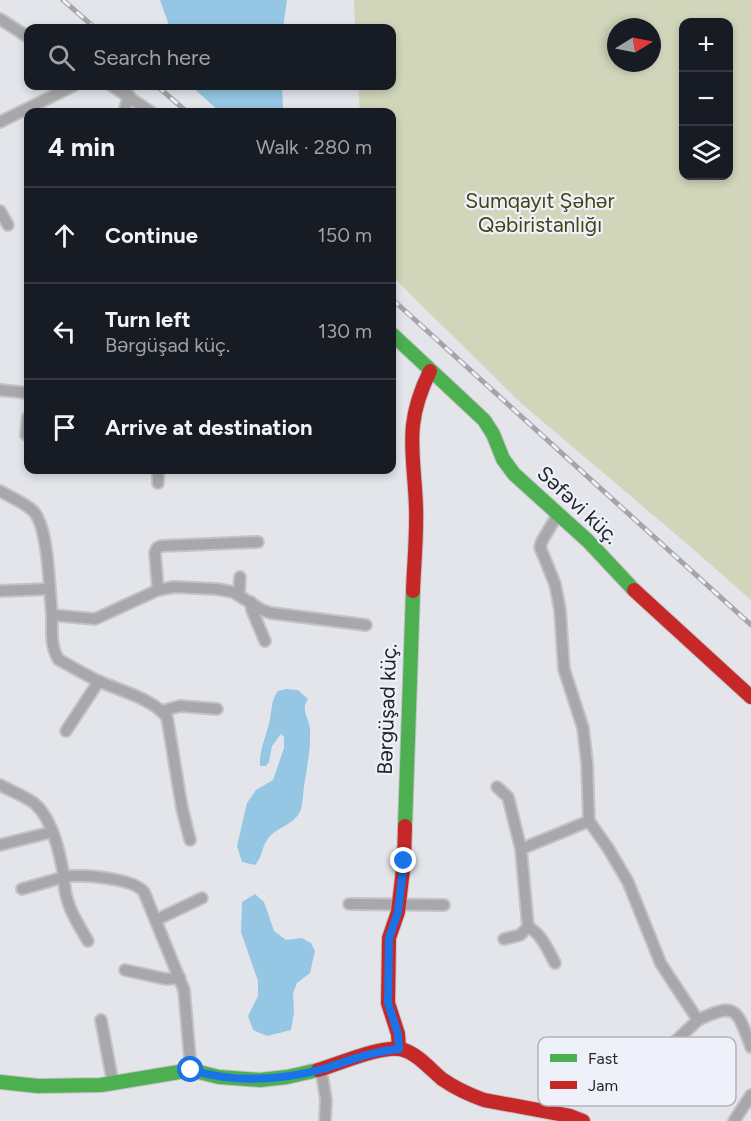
<!DOCTYPE html>
<meta charset="utf-8">
<style>
:root{--surface:#171b24;--page:#242831;--text:#f1f3f6;--muted:#9ea1a6;--line:#363941}
body{margin:0;font-family:Figtree,sans-serif;background:var(--page);color:var(--text)}
.controls{position:absolute;right:18px;top:18px;display:grid;overflow:hidden;border-radius:12px;box-shadow:0 3px 9px #0003}
.controls button{width:54px;height:54px;display:grid;place-items:center;padding:0;border:0;border-bottom:2px solid var(--line);background:var(--surface);color:var(--text);font:30px sans-serif}
.compass{position:absolute;left:607px;top:18px;width:54px;height:54px;border-radius:50%;background:var(--surface);box-shadow:0 3px 9px #0003;rotate:80deg}
.stop{position:absolute;width:18px;height:18px;margin:-14px;border:4px solid #1a73e8;border-radius:50%;background:#fff}
.stop.end{background:#1a73e8;border-color:#fff;box-shadow:0 2px 6px #0008}
.list{margin:0;padding:0;list-style:none}
h2{display:flex;justify-content:space-between;align-items:center;height:78px;margin:0;padding:0 24px;font-size:26px}
h2 small{font-size:20px;font-weight:400;color:var(--muted)}
.list li{display:grid;grid-template-columns:39px 1fr auto;gap:18px;align-items:center;box-sizing:border-box;height:96px;padding:0 24px;border-top:2px solid var(--line)}
.list b{display:block;font-size:22px;white-space:nowrap}
.list p{margin:0;font-size:20px;white-space:nowrap;color:var(--muted)}
.list em{font-size:20px;font-style:normal;color:var(--muted)}
.icon{flex:none;width:33px;height:33px;fill:none;stroke:currentColor;stroke-width:2;stroke-linecap:round;stroke-linejoin:round}
.map{position:relative;flex:none;width:751px;height:1121px;overflow:hidden}
.search{position:absolute;background:var(--surface);box-shadow:0 3px 9px #0003;left:24px;top:24px;width:372px;height:66px;display:flex;align-items:center;gap:15px;box-sizing:border-box;padding:0 21px;border-radius:12px;color:var(--muted);font-size:22px}
.panel{position:absolute;background:var(--surface);box-shadow:0 3px 9px #0003;left:24px;top:108px;width:372px;height:366px;border-radius:12px}
.map>svg:first-child{display:block}
.green{fill:#d1d5ba;fill-rule:evenodd}
.water{fill:#95c6e3}
.lines{fill:none;stroke-linecap:round;stroke-linejoin:round}
.street-casing{stroke:#c2c3c6;stroke-width:14}
.fast-casing{stroke:#c2c3c6;stroke-width:16}
.jam-casing{stroke:#c2c3c6;stroke-width:16}
.street{stroke:#a8a7a9;stroke-width:10}
.fast{stroke:#4caf50;stroke-width:14}
.jam{stroke:#c62828;stroke-width:14}
.rail-casing{stroke:#a5a5a8;stroke-width:5}
.rail{stroke:#eff1fa;stroke-width:3;stroke-dasharray:9;stroke-linecap:butt}
.route{stroke:#1a73e8;stroke-width:8}
.labels{text-anchor:middle;stroke-width:4.5;stroke-linejoin:round;paint-order:stroke}
.park-label{font-size:21px;fill:#424511;stroke:#eff1fa}
.street-label{font-size:21px;fill:#242528;stroke:#eff1fa}
.key{fill:#eff1fa;stroke:#b2b4bb;stroke-width:1.5}
.key-label{font-size:16px;fill:#242528}
</style>
<div class="map">
<svg width="751" height="1121" viewBox="0 0 751 1121">
<rect width="100%" height="100%" fill="#e4e5ea"/>
<path class="green" d="M 354,0 L 751,0 L 751,600 L 692,548 L 522,404 L 392,276 L 392,112 L 360,112 L 358,86 L 392,86 L 392,28 L 355,28 ZM 684,22 L 728,22 L 728,176 L 684,176 ZM 616,27 L 652,27 L 652,63 L 616,63 Z"/>
<g class="water">
<path d="M 160,0 L 287,0 L 283,28 L 170,28 Z"/>
<path d="M 191,86 L 282,86 L 283,107 L 286,112 L 220,112 Z"/>
<path d="M 286,689 L 298,690 L 308,699 C 300,710 309,717 310,729 C 311,748 307,767 304,786 C 303,793 303,802 301,809 C 295,826 276,826 267,840 C 261,849 263,856 255,865 L 242,862 L 237,846 L 247,803 L 256,790 L 273,780 L 284,748 L 284,737 L 281,734 L 272,746 L 269,762 L 266,766 L 260,766 C 259,749 267,735 270,719 C 272,708 271,701 278,691 Z"/>
<path d="M 255,894 L 264,902 L 274,931 L 286,940 L 302,938 L 311,943 L 315,951 L 310,973 L 297,983 L 293,993 L 294,1012 L 291,1030 L 267,1036 L 253,1030 L 248,1016 L 258,996 L 258,981 L 241,932 L 242,902 Z"/>
</g>
<g class="lines">
<defs>
<g id="street">
<path d="M 0,19 L 28,37"/>
<path d="M 112,86 L 151,112"/>
<path d="M 124,112 L 129,95"/>
<path d="M 0,122 L 73,86"/>
<path d="M 0,211 L 8,225"/>
<path d="M 0,390 L 28,393"/>
<path d="M 26,435 L 28,417"/>
<path d="M 158,483 L 158,470"/>
<path d="M 0,491 C 10,497 23,502 32,510 C 49,524 49,591 52,615 L 95,619 L 158,590 L 174,587 L 216,589 L 233,592 L 262,610 L 271,613 L 366,625"/>
<path d="M 558,514 L 542,541 L 540,547 L 555,584 L 560,610 L 564,669 L 583,728 L 587,763 L 589,821"/>
<path d="M 158,590 L 155,553 L 157,548 L 161,546 L 258,542"/>
<path d="M 0,591 L 49,589"/>
<path d="M 239,595 L 240,577"/>
<path d="M 251,602 L 252,610 L 265,641"/>
<path d="M 52,615 C 52,630 50,647 59,660 C 73,667 87,676 101,682 C 123,692 151,698 167,717 L 182,808 L 190,840"/>
<path d="M 162,711 L 180,706 L 217,709"/>
<path d="M 66,731 L 99,681"/>
<path d="M 0,785 C 11,791 24,796 34,803 C 53,819 60,854 64,877 C 81,874 133,878 144,892 L 184,990 L 191,1070"/>
<path d="M 497,787 L 508,797 L 521,849"/>
<path d="M 0,845 L 52,832"/>
<path d="M 22,889 L 64,877 C 64,903 75,919 88,941"/>
<path d="M 349,904 L 444,905"/>
<path d="M 156,920 L 202,898"/>
<path d="M 528,927 C 541,933 548,950 555,963"/>
<path d="M 504,939 L 520,935 L 528,927 L 521,849 L 589,821 L 608,848 L 628,882 L 661,964 L 698,1020 C 737,1001 737,1010 751,1047"/>
<path d="M 125,970 L 166,979 L 180,978"/>
<path d="M 101,1020 L 113,1083"/>
<path d="M 650,1049 L 663,1051 L 666,1050 L 698,1020"/>
<path d="M 321,1069 L 326,1100 L 325,1121"/>
<path d="M 734,1121 L 751,1095"/>
</g>
<g id="fast">
<path d="M 392,334 L 484,420 L 493,434 L 503,459 L 514,474 L 588,541 L 634,590"/>
<path d="M 405,826 L 413,591"/>
<path d="M 0,1082 L 38,1086 L 101,1085 L 191,1070 L 219,1077 L 260,1080 L 287,1077 L 318,1070"/>
</g>
<g id="jam">
<path d="M 634,590 L 751,697"/>
<path d="M 413,591 C 414,563 417,535 416,507 C 414,451 403,426 430,371"/>
<path d="M 399,1049 L 398,1034 L 388,1003 L 389,938 L 398,912 L 404,861 L 405,826"/>
<path d="M 318,1070 C 339,1064 379,1046 400,1049 C 416,1052 430,1069 442,1079 C 455,1088 470,1095 484,1100 L 570,1116 L 583,1121"/>
</g>
</defs>
<use href="#street" class="street-casing"/>
<use href="#fast" class="fast-casing"/>
<use href="#jam" class="jam-casing"/>
<use href="#street" class="street"/>
<use href="#fast" class="fast"/>
<use href="#jam" class="jam"/>
<defs>
<g id="rail">
<path d="M 63,0 L 95,28"/>
<path d="M 157,86 L 187,112"/>
<path d="M 392,299 L 751,625"/>
</g>
</defs>
<use href="#rail" class="rail-casing"/>
<use href="#rail" class="rail"/>
</g>
<g class="lines">
<path class="route" d="M 191,1070 C 235,1083 279,1081 323,1069 C 348,1061 373,1051 399,1049 L 398,1034 L 388,1003 L 389,938 L 398,912 L 404,861"/>
</g>
<g class="labels">
<g class="park-label">
<text x="540" y="208">Sumqayıt Şəhər<tspan x="540" dy="24">Qəbiristanlığı</tspan></text>
</g>
<g class="street-label">
<text transform="translate(578 505) rotate(43)" y="7">Səfəvi küç.</text>
<text transform="translate(387 709) rotate(-88)" y="7">Bərgüşad küç.</text>
</g>
</g>
<rect x="538" y="1037" width="198" height="69" rx="9" class="key"/>
<rect x="550" y="1054" width="27" height="8" fill="#4caf50"/>
<rect x="550" y="1081" width="27" height="8" fill="#c62828"/>
<g class="key-label">
<text x="588" y="1064">Fast</text>
<text x="588" y="1091">Jam</text>
</g>
</svg>
<div class="controls">
<button>+</button>
<button>−</button>
<button><svg class="icon" aria-label="layers" viewBox="0 0 24 24"><path d="M12 4l9 5-9 5-9-5zM3 14l9 5 9-5"/></svg></button>
</div>
<svg class="compass" viewBox="-18 -18 36 36"><path d="M0-13l5 13h-10z" fill="#e53935"/><path d="M0 13l5-13h-10z" fill="#9ea1a6"/></svg>
<div class="stop" style="left:191px;top:1070px"></div>
<div class="stop end" style="left:404px;top:861px"></div>
<div class="search"><svg class="icon" aria-label="search" viewBox="0 0 24 24"><circle cx="10" cy="10" r="6"/><path d="M15 15l6 6"/></svg>Search here</div>
<section class="panel">
<h2>4 min<small>Walk · 280 m</small></h2>
<ul class="list">
<li><svg class="icon" aria-label="ahead" viewBox="0 0 24 24"><path d="M12 20V5M6 11l6-6 6 6"/></svg><div><b>Continue</b></div><em>150 m</em></li>
<li><svg class="icon" aria-label="left" viewBox="0 0 24 24"><path d="M17 20v-9H6M10 6l-5 5 5 5"/></svg><div><b>Turn left</b><p>Bərgüşad küç.</p></div><em>130 m</em></li>
<li><svg class="icon" aria-label="arrive" viewBox="0 0 24 24"><path d="M6 21V4h12l-3 4 3 4H6"/></svg><div><b>Arrive at destination</b></div></li>
</ul>
</section>
</div>
